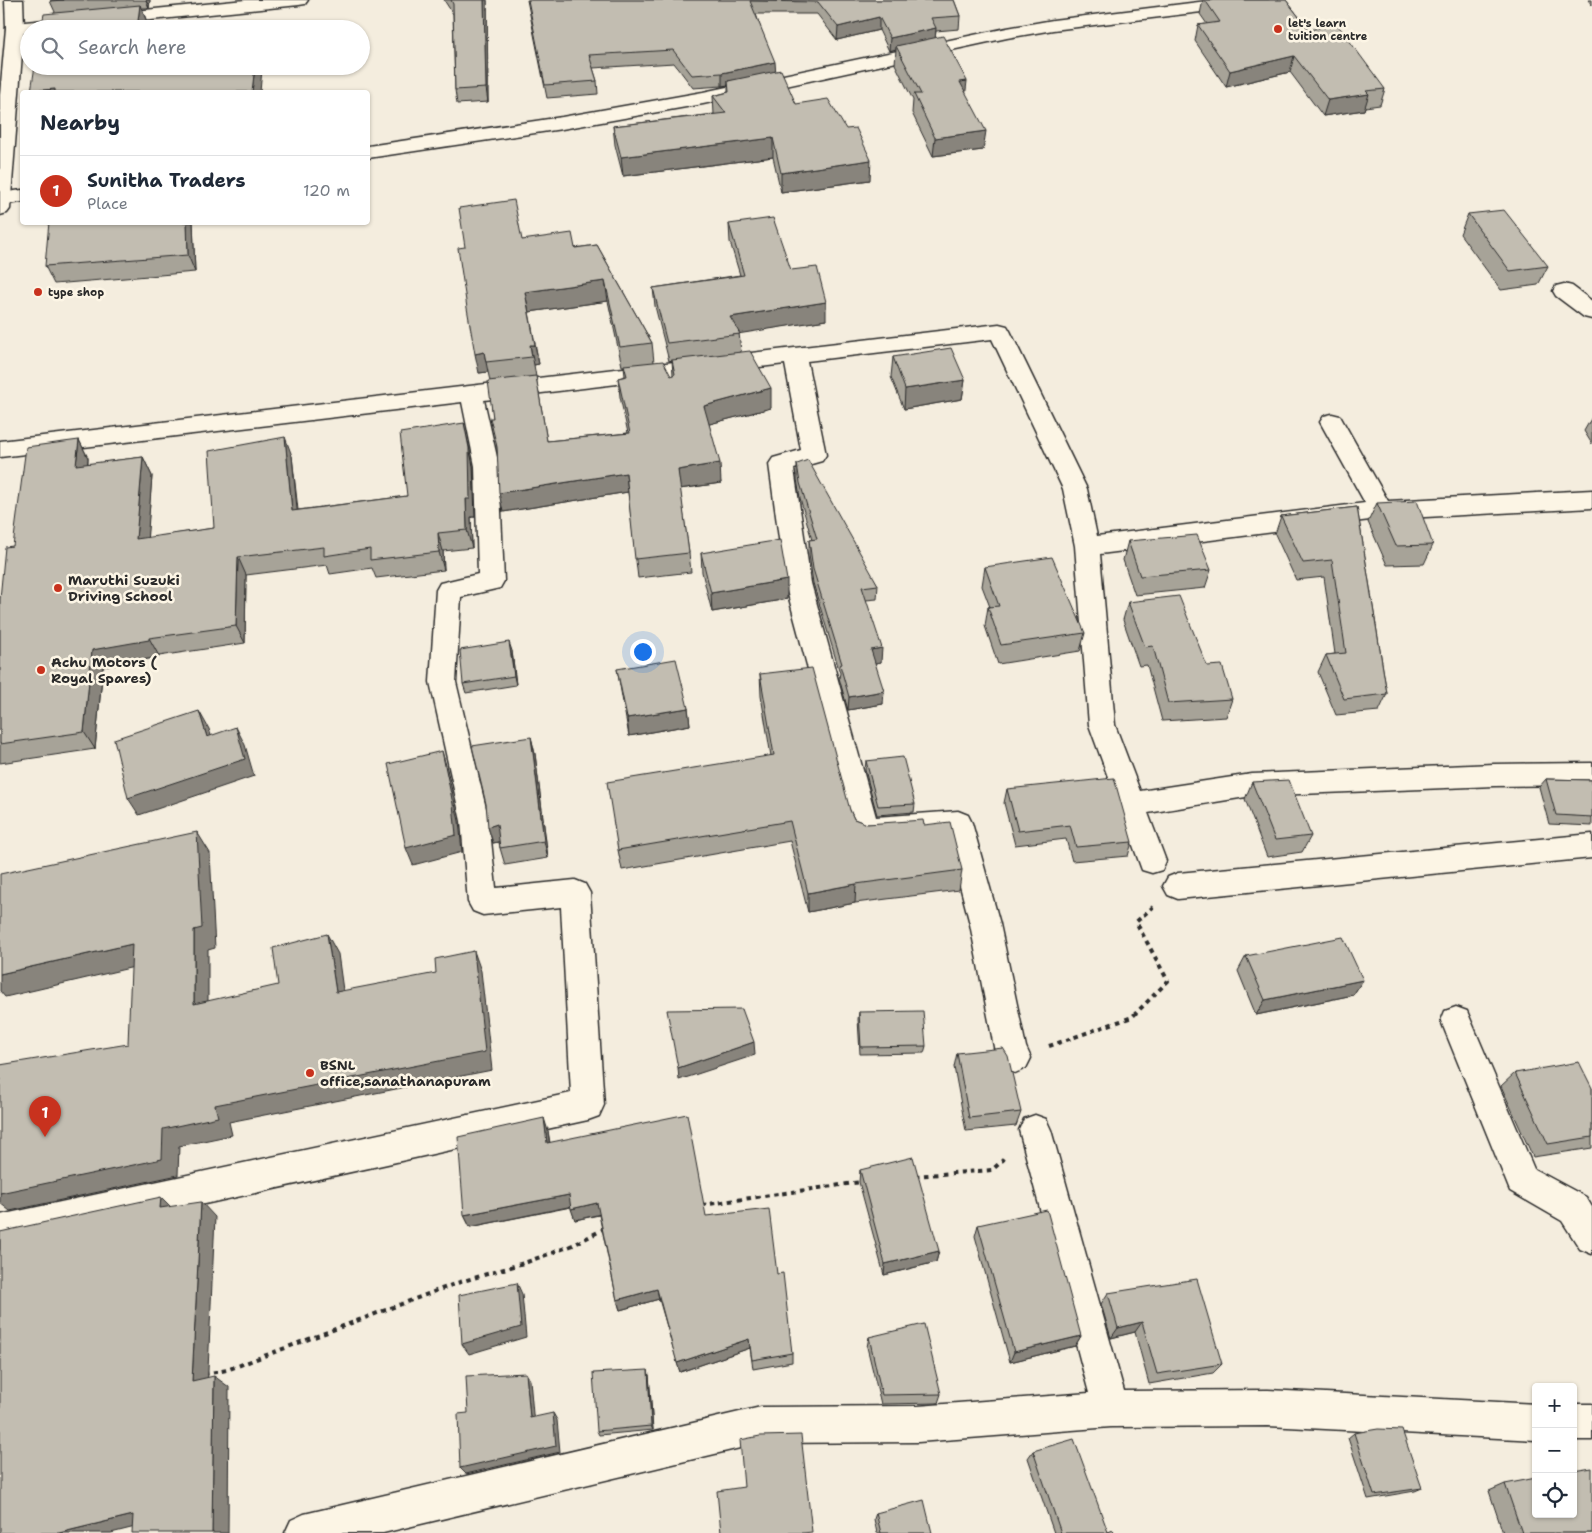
<!DOCTYPE html>
<meta charset="utf-8">
<style>
:root{--surface:#fff;--page:#f6f6f7;--text:#1f2937;--muted:#747a83;--line:#e0e1e3;--accent:#c8321e}
body{margin:0;font-family:"Shantell Sans",sans-serif;background:var(--page);color:var(--text)}
.controls{position:absolute;right:15px;bottom:15px;display:grid;overflow:hidden;border-radius:5px;box-shadow:0 1px 4px #0004}
.controls button{width:45px;height:45px;display:grid;place-items:center;padding:0;border:0;border-bottom:1px solid var(--line);background:var(--surface);color:var(--text);font:25px sans-serif}
.you{position:absolute;left:642px;top:651px;width:18px;height:18px;margin:-12px;border:4px solid #fff;border-radius:50%;background:#1a73e8;box-shadow:0 0 0 8px #1a73e833}
.badge{display:grid;place-items:center;width:32px;height:32px;border-radius:50%;background:var(--accent);color:#fff;font-size:16px;font-weight:700}
.pin{position:absolute;translate:-50% -41px;filter:drop-shadow(0 1px 2px #0008)}
.pin::after{content:'';position:absolute;top:26px;width:18px;height:15px;background:inherit;clip-path:polygon(0 0,100% 0,50% 100%)}
.list{margin:0;padding:0;list-style:none}
h2{display:flex;justify-content:space-between;align-items:center;height:65px;margin:0;padding:0 20px;font-size:21px}
h2 small{font-size:16px;font-weight:400;color:var(--muted)}
.list li{display:grid;grid-template-columns:32px 1fr auto;gap:15px;align-items:center;box-sizing:border-box;height:70px;padding:0 20px;border-top:1px solid var(--line)}
.list b{display:block;font-size:19px;white-space:nowrap}
.list p{margin:0;font-size:16px;white-space:nowrap;color:var(--muted)}
.list em{font-size:16px;font-style:normal;color:var(--muted)}
.icon{flex:none;width:28px;height:28px;fill:none;stroke:currentColor;stroke-width:2;stroke-linecap:round;stroke-linejoin:round}
.map{position:relative;flex:none;width:1592px;height:1533px;overflow:hidden}
.search{position:absolute;background:var(--surface);box-shadow:0 1px 4px #0004;left:20px;top:20px;width:350px;height:55px;display:flex;align-items:center;gap:12px;box-sizing:border-box;padding:0 18px;border-radius:28px;color:var(--muted);font-size:19px}
.panel{position:absolute;background:var(--surface);box-shadow:0 1px 4px #0004;left:20px;top:90px;width:350px;height:135px;border-radius:5px}
.map>svg:first-child{display:block}
.lines{fill:none;stroke-linecap:round;stroke-linejoin:round}
.street-casing{stroke:#2b2b2b;stroke-width:3}
.primary-casing{stroke:#2b2b2b;stroke-width:3}
.path{stroke:#2b2b2b;stroke-width:4;stroke-dasharray:4.5 4.5;stroke-linecap:butt}
.street{fill:#fcf5e5;fill-rule:evenodd}
.primary{fill:#fcf5e5;fill-rule:evenodd}
.wall{fill:#a7a398;stroke:#2b2b2b;fill-rule:evenodd}
.shaded-wall{fill:#88847c;stroke:#2b2b2b}
.building{fill:#c2bdb1;stroke:#2b2b2b}
.poi-dot{fill:#c8321e;stroke:#fcf5e5;stroke-width:2}
.labels{text-anchor:middle;stroke-width:5;stroke-linejoin:round;paint-order:stroke}
.far-poi-label{font-size:11px;font-weight:bold;fill:#2b2b2b;stroke:#fcf5e5;text-anchor:start}
.poi-label{font-size:14px;font-weight:bold;fill:#2b2b2b;stroke:#fcf5e5;text-anchor:start}
</style>
<div class="map">
<svg width="1592" height="1533" viewBox="0 0 1592 1533">
<rect width="100%" height="100%" fill="#f4edde"/>
<filter id="ink" filterUnits="userSpaceOnUse"><feTurbulence type="fractalNoise" baseFrequency=".02" numOctaves="2"/><feDisplacementMap in="SourceGraphic" scale="10" xChannelSelector="R" yChannelSelector="G"/><feConvolveMatrix kernelMatrix="1 2 1 2 8 2 1 2 1" color-interpolation-filters="sRGB"/></filter>
<g filter="url(#ink)">
<g class="lines">
<defs>
<g id="street">
<path d="M 245,0 L 308,0 L 305,4 L 299,5 L 62,29 L 29,29 L 29,32 L 15,33 L 9,32 L 6,28 L 9,24 L 15,23 Z"/>
<path d="M 1215,0 L 1268,0 L 1265,4 L 1259,5 L 1053,30 L 1007,38 L 703,104 L 562,129 L 368,158 L 368,146 L 562,117 L 703,92 L 1007,28 L 1053,20 Z"/>
<path d="M 22,190 L 22,202 L 0,205 L 0,193 Z"/>
<path d="M 1564,284 L 1572,286 L 1592,301 L 1592,319 L 1584,317 L 1556,296 L 1553,291 L 1556,286 Z"/>
<path d="M 999,324 L 1007,326 L 1010,331 L 1087,489 L 1097,536 L 1365,503 L 1320,422 L 1324,416 L 1332,414 L 1340,416 L 1388,501 L 1592,490 L 1592,508 L 1370,520 L 1100,554 L 1115,725 L 1140,791 L 1252,774 L 1494,764 L 1592,763 L 1592,785 L 1494,786 L 1252,796 L 1148,813 L 1166,861 L 1162,870 L 1152,873 L 1142,870 L 1089,725 L 1075,546 L 1063,489 L 992,339 L 807,361 L 826,455 L 822,461 L 794,469 L 811,583 L 876,817 L 958,811 L 968,815 L 972,823 L 1000,924 L 1026,1047 L 1031,1058 L 1026,1068 L 1015,1073 L 1004,1068 L 995,1052 L 970,924 L 947,836 L 865,842 L 855,838 L 851,830 L 785,583 L 769,464 L 773,458 L 801,450 L 785,364 L 484,400 L 499,466 L 504,581 L 500,588 L 461,597 L 456,682 L 489,821 L 496,888 L 575,880 L 585,884 L 590,893 L 604,1105 L 599,1116 L 588,1120 L 0,1249 L 0,1215 L 571,1093 L 561,907 L 483,915 L 473,911 L 468,902 L 461,821 L 430,682 L 436,590 L 440,583 L 478,574 L 475,466 L 462,402 L 0,457 L 0,441 Z"/>
<path d="M 1592,834 L 1592,858 L 1178,899 L 1168,895 L 1163,886 L 1168,877 L 1178,873 Z"/>
<path d="M 1456,1007 L 1467,1011 L 1534,1169 L 1586,1197 L 1592,1207 L 1592,1254 L 1580,1249 L 1562,1221 L 1510,1191 L 1441,1021 L 1445,1011 Z"/>
<path d="M 1035,1115 L 1046,1119 L 1051,1130 L 1124,1391 L 1268,1390 L 1536,1404 L 1536,1440 L 1268,1426 L 1111,1427 L 918,1442 L 761,1443 L 383,1533 L 285,1533 L 291,1520 L 304,1514 L 761,1407 L 918,1406 L 1089,1393 L 1019,1130 L 1024,1119 Z"/>
<rect x="1573" y="1404" width="19" height="36"/>
</g>
<path id="primary" d="M 5,0 L 23,0 L 24,28 L 10,209 L 7,213 L 0,215 L 0,95 L 6,28 Z"/>
</defs>
<use href="#street" class="street-casing"/>
<use href="#primary" class="primary-casing"/>
<g class="path">
<path d="M 1049,1046 L 1132,1017 L 1168,981 L 1136,922 L 1153,907"/>
<path d="M 915,1176 L 992,1170 L 1004,1159"/>
<path d="M 702,1205 L 861,1182"/>
<path d="M 204,1374 L 227,1370 L 457,1283 L 527,1262 L 573,1245 L 604,1229"/>
</g>
<use href="#street" class="street"/>
<use href="#primary" class="primary"/>
</g>
<g class="wall">
<path d="M 51,0 L 150,0 L 149,8 L 142,8 L 147,22 L 146,29 L 41,29 L 55,12 L 50,1 Z"/>
<path d="M 444,0 L 487,0 L 488,102 L 457,104 L 455,90 L 453,14 Z"/>
<path d="M 527,0 L 954,0 L 960,16 L 959,29 L 936,31 L 935,38 L 965,92 L 983,150 L 933,156 L 912,113 L 913,100 L 895,64 L 896,49 L 889,51 L 879,30 L 837,40 L 817,14 L 756,14 L 775,71 L 796,104 L 870,180 L 781,192 L 773,157 L 623,176 L 615,145 L 613,126 L 714,114 L 713,96 L 728,92 L 728,85 L 722,86 L 693,88 L 674,63 L 593,68 L 597,81 L 598,94 L 547,98 Z"/>
<path d="M 1203,0 L 1286,0 L 1309,30 L 1385,89 L 1380,105 L 1365,107 L 1364,110 L 1323,116 L 1290,72 L 1226,87 L 1195,41 L 1198,25 L 1207,24 L 1200,14 Z"/>
<path d="M 1588,0 L 1592,0 L 1592,5 Z"/>
<path d="M 1468,214 L 1548,266 L 1538,285 L 1501,290 L 1460,234 Z"/>
<path d="M 193,222 L 195,272 L 54,284 L 45,266 Z"/>
<path d="M 729,224 L 791,270 L 826,320 L 739,333 L 741,352 L 771,408 L 709,424 L 721,483 L 680,489 L 689,553 L 691,572 L 638,578 L 628,492 L 503,512 L 497,447 L 493,418 L 490,381 L 488,372 L 479,373 L 522,240 L 575,248 L 597,245 L 652,343 L 654,362 L 671,376 L 673,375 L 672,360 L 669,361 L 655,306 L 653,288 L 740,275 L 730,242 ZM 608,301 L 622,366 L 624,366 L 625,376 L 618,378 L 620,397 L 628,433 L 547,441 L 534,365 L 539,364 L 529,312 Z"/>
<path d="M 893,357 L 965,380 L 962,399 L 904,409 L 891,377 Z"/>
<path d="M 1592,417 L 1592,444 L 1584,431 Z"/>
<path d="M 79,440 L 88,458 L 88,464 L 143,457 L 152,476 L 147,538 L 214,528 L 292,456 L 298,510 L 407,496 L 468,442 L 473,466 L 475,517 L 471,517 L 472,548 L 443,551 L 444,570 L 376,578 L 372,568 L 330,574 L 327,565 L 246,575 L 245,643 L 159,656 L 159,657 L 103,667 L 95,749 L 0,763 L 0,599 L 13,546 Z"/>
<path d="M 797,464 L 878,585 L 877,599 L 866,600 L 881,662 L 875,663 L 883,704 L 848,710 L 839,678 L 840,673 L 813,583 L 809,554 L 809,540 L 812,540 L 800,498 L 797,479 Z"/>
<path d="M 1377,503 L 1433,545 L 1424,564 L 1387,565 L 1368,522 Z"/>
<path d="M 1357,507 L 1387,694 L 1379,711 L 1336,715 L 1318,672 L 1326,655 L 1335,654 L 1324,577 L 1296,580 L 1275,534 L 1281,516 Z"/>
<path d="M 1128,541 L 1211,570 L 1205,588 L 1135,595 L 1123,560 Z"/>
<path d="M 701,553 L 787,599 L 712,612 L 702,572 Z"/>
<path d="M 985,567 L 1085,633 L 1080,651 L 998,664 L 985,626 L 988,607 L 990,607 L 982,586 Z"/>
<path d="M 1128,602 L 1232,699 L 1226,717 L 1162,721 L 1147,665 L 1139,666 L 1123,620 Z"/>
<path d="M 512,651 L 516,685 L 466,693 L 463,684 Z"/>
<path d="M 617,669 L 688,708 L 690,725 L 629,736 Z"/>
<path d="M 760,674 L 850,810 L 854,819 L 867,824 L 924,825 L 962,870 L 959,890 L 855,903 L 808,912 L 790,841 L 622,870 L 618,850 L 771,756 L 761,696 Z"/>
<path d="M 531,737 L 535,754 L 548,858 L 505,865 L 500,848 L 499,842 L 493,843 L 488,827 Z"/>
<path d="M 866,761 L 915,804 L 914,812 L 877,815 L 865,770 Z"/>
<path d="M 1546,779 L 1592,780 L 1592,826 L 1549,824 L 1539,787 Z"/>
<path d="M 1252,782 L 1311,836 L 1302,852 L 1267,857 L 1245,799 Z"/>
<path d="M 1007,789 L 1132,842 L 1128,856 L 1072,861 L 1066,839 L 1015,845 L 1004,803 Z"/>
<path d="M 1246,956 L 1363,980 L 1353,995 L 1256,1015 L 1238,971 Z"/>
<path d="M 859,1012 L 926,1046 L 924,1053 L 860,1054 L 858,1019 Z"/>
<path d="M 957,1053 L 1021,1112 L 1016,1126 L 966,1131 L 954,1067 Z"/>
<path d="M 1515,1073 L 1592,1088 L 1592,1148 L 1533,1157 L 1501,1086 Z"/>
<path d="M 548,1131 L 550,1143 L 706,1216 L 777,1274 L 792,1353 L 792,1362 L 753,1369 L 750,1348 L 680,1372 L 659,1299 L 620,1310 L 617,1300 L 599,1215 L 575,1220 L 571,1207 L 470,1227 L 464,1215 Z"/>
<path d="M 860,1170 L 939,1251 L 936,1262 L 884,1275 L 859,1182 Z"/>
<path d="M 978,1225 L 1081,1336 L 1075,1346 L 1010,1362 L 975,1236 Z"/>
<path d="M 1108,1293 L 1222,1364 L 1213,1373 L 1149,1384 L 1135,1332 L 1111,1338 L 1101,1304 Z"/>
<path d="M 869,1337 L 941,1394 L 938,1403 L 881,1404 L 867,1347 Z"/>
<path d="M 649,1375 L 653,1430 L 599,1435 L 597,1431 Z"/>
<path d="M 1354,1433 L 1422,1488 L 1415,1491 L 1368,1499 L 1348,1438 Z"/>
<path d="M 1033,1451 L 1108,1532 L 1114,1533 L 1054,1533 L 1028,1458 Z"/>
<path d="M 1505,1484 L 1592,1533 L 1503,1533 L 1489,1491 Z"/>
<path d="M 876,1513 L 932,1533 L 877,1533 L 874,1519 Z"/>
</g>
<g class="shaded-wall">
<path d="M 146,0 L 150,0 L 149,8 Z"/>
<path d="M 484,0 L 487,0 L 488,102 L 486,88 Z"/>
<path d="M 140,5 L 147,22 L 146,29 L 137,29 Z"/>
<path d="M 879,17 L 879,30 L 837,40 L 838,27 Z"/>
<path d="M 936,28 L 935,41 L 896,46 L 896,49 L 889,51 L 890,38 Z"/>
<path d="M 1294,56 L 1290,72 L 1226,87 L 1230,71 Z"/>
<path d="M 775,62 L 776,75 L 728,81 L 728,85 L 722,86 L 722,73 Z"/>
<path d="M 255,66 L 262,66 L 262,69 L 260,92 L 252,92 Z"/>
<path d="M 967,81 L 965,99 L 960,82 Z"/>
<path d="M 55,89 L 57,92 L 32,92 L 31,91 Z"/>
<path d="M 1369,94 L 1364,110 L 1323,116 L 1328,100 Z"/>
<path d="M 986,131 L 983,150 L 933,156 L 935,138 Z"/>
<path d="M 773,138 L 773,157 L 623,176 L 621,157 Z"/>
<path d="M 871,160 L 870,180 L 781,192 L 781,173 Z"/>
<path d="M 187,222 L 193,222 L 195,272 L 188,255 Z"/>
<path d="M 605,281 L 608,301 L 529,312 L 525,292 Z"/>
<path d="M 826,302 L 826,320 L 731,335 L 730,317 Z"/>
<path d="M 530,345 L 535,345 L 539,364 L 534,365 Z"/>
<path d="M 484,352 L 488,372 L 479,373 L 475,354 Z"/>
<path d="M 965,380 L 962,399 L 904,409 L 905,389 Z"/>
<path d="M 771,388 L 771,408 L 706,425 L 704,406 Z"/>
<path d="M 464,423 L 473,466 L 475,517 L 471,517 L 472,548 L 467,530 Z"/>
<path d="M 285,437 L 292,456 L 299,529 L 292,511 Z"/>
<path d="M 79,440 L 88,458 L 86,484 L 76,465 Z"/>
<path d="M 143,457 L 152,476 L 146,557 L 136,539 Z"/>
<path d="M 720,463 L 721,483 L 679,489 L 678,470 Z"/>
<path d="M 626,473 L 628,492 L 503,512 L 499,493 Z"/>
<path d="M 438,533 L 443,551 L 444,570 L 439,552 Z"/>
<path d="M 238,557 L 246,575 L 245,643 L 236,626 Z"/>
<path d="M 787,580 L 787,599 L 712,612 L 711,593 Z"/>
<path d="M 149,638 L 159,656 L 159,657 L 103,667 L 95,749 L 84,732 L 92,650 Z"/>
<path d="M 509,642 L 512,651 L 516,685 L 514,676 Z"/>
<path d="M 882,648 L 881,662 L 870,664 L 871,650 Z"/>
<path d="M 884,691 L 883,704 L 848,710 L 849,697 Z"/>
<path d="M 688,708 L 690,725 L 629,736 L 627,718 Z"/>
<path d="M 199,711 L 209,729 L 217,755 L 207,737 Z"/>
<path d="M 236,727 L 245,745 L 254,776 L 139,815 L 128,798 Z"/>
<path d="M 531,737 L 535,754 L 548,858 L 544,841 Z"/>
<path d="M 442,751 L 447,769 L 459,821 L 462,852 L 413,865 L 406,848 Z"/>
<path d="M 497,824 L 502,841 L 493,843 L 488,827 Z"/>
<path d="M 197,832 L 210,853 L 215,948 L 208,950 L 208,1023 L 194,1004 L 194,930 Z"/>
<path d="M 856,884 L 855,903 L 808,912 L 808,893 Z"/>
<path d="M 327,934 L 338,954 L 346,1012 L 336,992 Z"/>
<path d="M 132,944 L 147,964 L 5,997 L 0,991 L 0,974 Z"/>
<path d="M 474,951 L 481,971 L 492,1070 L 229,1122 L 232,1135 L 179,1146 L 178,1175 L 10,1211 L 0,1203 L 0,1193 L 163,1129 L 215,1105 Z"/>
<path d="M 1363,980 L 1353,995 L 1256,1015 L 1265,1000 Z"/>
<path d="M 754,1042 L 755,1055 L 679,1080 L 678,1068 Z"/>
<path d="M 544,1118 L 548,1131 L 551,1156 L 547,1143 Z"/>
<path d="M 569,1195 L 573,1206 L 470,1227 L 464,1215 Z"/>
<path d="M 161,1197 L 176,1212 L 160,1208 Z"/>
<path d="M 201,1202 L 215,1217 L 207,1392 L 192,1381 Z"/>
<path d="M 597,1203 L 601,1214 L 575,1220 L 571,1209 Z"/>
<path d="M 939,1251 L 936,1262 L 884,1275 L 885,1264 Z"/>
<path d="M 517,1283 L 522,1294 L 526,1337 L 469,1354 L 462,1344 Z"/>
<path d="M 657,1289 L 659,1299 L 620,1310 L 617,1300 Z"/>
<path d="M 1142,1322 L 1135,1332 L 1111,1338 L 1118,1328 Z"/>
<path d="M 1081,1336 L 1075,1346 L 1010,1362 L 1014,1352 Z"/>
<path d="M 749,1339 L 750,1348 L 680,1372 L 677,1363 Z"/>
<path d="M 648,1370 L 649,1375 L 653,1430 L 651,1426 Z"/>
<path d="M 526,1373 L 530,1380 L 534,1425 L 530,1418 Z"/>
<path d="M 214,1376 L 229,1387 L 228,1533 L 212,1533 Z"/>
<path d="M 553,1413 L 557,1420 L 560,1452 L 466,1474 L 460,1468 Z"/>
<path d="M 133,1515 L 151,1523 L 111,1533 L 59,1533 Z"/>
</g>
<g class="building">
<path d="M 51,0 L 64,0 L 50,1 Z"/>
<path d="M 451,0 L 484,0 L 486,88 L 455,90 L 453,4 Z"/>
<path d="M 528,0 L 954,0 L 960,16 L 931,18 L 936,28 L 890,38 L 879,17 L 838,27 L 818,2 L 750,1 L 775,62 L 722,73 L 692,75 L 673,50 L 589,55 L 597,81 L 545,85 Z"/>
<path d="M 1205,0 L 1286,0 L 1309,30 L 1337,24 L 1385,89 L 1366,91 L 1369,94 L 1328,100 L 1294,56 L 1230,71 L 1198,25 L 1220,22 Z"/>
<path d="M 140,5 L 137,29 L 41,29 L 44,14 Z"/>
<path d="M 943,36 L 967,81 L 960,82 L 986,131 L 935,138 L 914,94 L 921,94 L 896,46 Z"/>
<path d="M 35,66 L 255,66 L 252,92 L 55,92 L 55,89 L 31,91 Z"/>
<path d="M 781,70 L 796,104 L 828,99 L 846,129 L 856,128 L 871,160 L 781,173 L 773,138 L 621,157 L 613,126 L 726,113 L 713,96 L 729,92 L 728,81 Z"/>
<path d="M 514,200 L 522,240 L 572,233 L 575,248 L 597,245 L 652,343 L 620,347 L 605,281 L 525,292 L 535,345 L 530,345 L 532,357 L 486,362 L 484,352 L 475,354 L 467,308 L 458,248 L 465,247 L 459,208 Z"/>
<path d="M 1504,210 L 1548,266 L 1510,271 L 1468,214 Z"/>
<path d="M 773,218 L 791,270 L 817,267 L 826,302 L 730,317 L 740,334 L 667,343 L 653,288 L 744,275 L 729,224 Z"/>
<path d="M 49,222 L 187,222 L 188,255 L 45,266 Z"/>
<path d="M 951,348 L 965,380 L 905,389 L 893,357 Z"/>
<path d="M 750,351 L 771,388 L 704,406 L 720,463 L 678,470 L 689,553 L 635,559 L 626,473 L 499,493 L 497,447 L 490,418 L 493,418 L 488,381 L 536,376 L 547,441 L 630,433 L 618,378 L 627,376 L 624,365 L 663,361 L 671,376 L 675,374 L 672,360 Z"/>
<path d="M 464,423 L 469,448 L 470,499 L 466,499 L 467,530 L 438,533 L 439,552 L 370,560 L 370,549 L 324,556 L 324,547 L 238,557 L 236,626 L 149,638 L 149,640 L 92,650 L 84,732 L 0,744 L 0,599 L 5,547 L 13,546 L 26,447 L 79,440 L 76,465 L 143,457 L 136,539 L 214,528 L 209,451 L 285,437 L 292,511 L 407,496 L 400,433 Z"/>
<path d="M 808,460 L 878,585 L 862,587 L 882,648 L 871,650 L 884,691 L 849,697 L 840,665 L 842,664 L 813,569 L 809,540 L 817,539 L 800,483 L 797,464 Z"/>
<path d="M 1417,501 L 1433,545 L 1396,546 L 1377,503 Z"/>
<path d="M 1357,507 L 1387,694 L 1344,699 L 1326,655 L 1346,653 L 1332,560 L 1303,563 L 1281,516 Z"/>
<path d="M 1197,535 L 1211,570 L 1140,576 L 1128,541 Z"/>
<path d="M 780,540 L 787,580 L 711,593 L 701,553 Z"/>
<path d="M 1052,557 L 1085,633 L 1001,645 L 988,607 L 999,606 L 985,567 Z"/>
<path d="M 1179,596 L 1207,666 L 1222,665 L 1232,699 L 1168,703 L 1153,646 L 1145,647 L 1128,602 Z"/>
<path d="M 509,642 L 514,676 L 463,684 L 460,650 Z"/>
<path d="M 676,659 L 688,708 L 627,718 L 617,669 Z"/>
<path d="M 812,668 L 850,810 L 854,819 L 867,824 L 923,820 L 924,825 L 950,822 L 962,870 L 856,884 L 808,893 L 790,821 L 618,850 L 607,782 L 774,755 L 760,674 Z"/>
<path d="M 199,711 L 207,737 L 236,727 L 245,759 L 128,798 L 114,739 Z"/>
<path d="M 531,737 L 544,841 L 500,848 L 497,824 L 488,827 L 486,804 L 472,746 Z"/>
<path d="M 442,751 L 453,804 L 456,835 L 406,848 L 388,764 Z"/>
<path d="M 903,757 L 915,804 L 878,806 L 866,761 Z"/>
<path d="M 1114,778 L 1132,842 L 1076,847 L 1070,825 L 1018,831 L 1007,789 Z"/>
<path d="M 1546,779 L 1592,780 L 1592,817 L 1556,815 Z"/>
<path d="M 1289,780 L 1311,836 L 1275,840 L 1252,782 Z"/>
<path d="M 197,832 L 202,928 L 194,930 L 194,1004 L 278,985 L 273,948 L 327,934 L 336,992 L 436,973 L 435,959 L 474,951 L 485,1052 L 215,1105 L 218,1117 L 163,1129 L 162,1159 L 0,1193 L 0,1065 L 128,1044 L 132,944 L 0,974 L 0,874 Z"/>
<path d="M 1343,937 L 1363,980 L 1265,1000 L 1246,956 Z"/>
<path d="M 742,1009 L 754,1042 L 678,1068 L 667,1010 Z"/>
<path d="M 923,1011 L 926,1046 L 861,1047 L 859,1012 Z"/>
<path d="M 1003,1048 L 1008,1056 L 1021,1112 L 969,1118 L 957,1053 Z"/>
<path d="M 1579,1062 L 1592,1088 L 1592,1137 L 1548,1144 L 1515,1073 Z"/>
<path d="M 687,1114 L 706,1216 L 769,1209 L 777,1274 L 783,1273 L 792,1353 L 752,1360 L 749,1339 L 677,1363 L 657,1289 L 617,1300 L 597,1203 L 571,1209 L 569,1195 L 464,1215 L 458,1137 L 544,1118 L 547,1143 Z"/>
<path d="M 913,1157 L 939,1251 L 885,1264 L 860,1170 Z"/>
<path d="M 161,1197 L 160,1208 L 201,1202 L 192,1381 L 214,1376 L 212,1533 L 132,1533 L 133,1515 L 59,1533 L 0,1533 L 0,1232 Z"/>
<path d="M 1047,1210 L 1081,1336 L 1014,1352 L 978,1225 Z"/>
<path d="M 1197,1279 L 1222,1364 L 1157,1374 L 1142,1322 L 1118,1328 L 1108,1293 Z"/>
<path d="M 517,1283 L 521,1327 L 462,1344 L 459,1295 Z"/>
<path d="M 924,1324 L 941,1394 L 882,1395 L 869,1337 Z"/>
<path d="M 648,1370 L 651,1426 L 597,1431 L 593,1373 Z"/>
<path d="M 526,1373 L 530,1418 L 553,1413 L 556,1446 L 460,1468 L 458,1414 L 468,1413 L 466,1376 Z"/>
<path d="M 1378,1429 L 1402,1430 L 1422,1488 L 1374,1495 L 1354,1433 Z"/>
<path d="M 801,1435 L 812,1532 L 803,1533 L 721,1533 L 717,1491 L 744,1487 L 740,1440 L 760,1436 Z"/>
<path d="M 1074,1439 L 1108,1532 L 1113,1530 L 1114,1533 L 1061,1533 L 1033,1451 Z"/>
<path d="M 1592,1468 L 1592,1533 L 1522,1533 L 1505,1484 L 1536,1478 L 1536,1514 L 1573,1514 L 1573,1471 Z"/>
<path d="M 924,1500 L 932,1533 L 881,1533 L 876,1513 Z"/>
</g>
</g>
<g class="poi-dot">
<circle cx="1278" cy="29" r="5"/>
<circle cx="38" cy="292" r="5"/>
<circle cx="58" cy="588" r="5"/>
<circle cx="41" cy="670" r="5"/>
<circle cx="310" cy="1073" r="5"/>
</g>
<g class="labels">
<g class="far-poi-label">
<text x="1288" y="27">let's learn<tspan x="1288" dy="13">tuition centre</tspan></text>
<text x="48" y="296">type shop</text>
</g>
<g class="poi-label">
<text x="68" y="585">Maruthi Suzuki<tspan x="68" dy="16">Driving School</tspan></text>
<text x="51" y="667">Achu Motors (<tspan x="51" dy="16">Royal Spares)</tspan></text>
<text x="320" y="1070">BSNL<tspan x="320" dy="16">office,sanathanapuram</tspan></text>
</g>
</g>
</svg>
<div class="controls">
<button>+</button>
<button>−</button>
<button><svg class="icon" aria-label="locate" viewBox="0 0 24 24"><circle cx="12" cy="12" r="6"/><path d="M12 2v4M12 18v4M2 12h4M18 12h4"/></svg></button>
</div>
<div class="you"></div>
<div class="pin badge" style="left:45px;top:1137px">1</div>
<div class="search"><svg class="icon" aria-label="search" viewBox="0 0 24 24"><circle cx="10" cy="10" r="6"/><path d="M15 15l6 6"/></svg>Search here</div>
<section class="panel">
<h2>Nearby<small></small></h2>
<ul class="list">
<li><span class="badge">1</span><div><b>Sunitha Traders</b><p>Place</p></div><em>120 m</em></li>
</ul>
</section>
</div>
